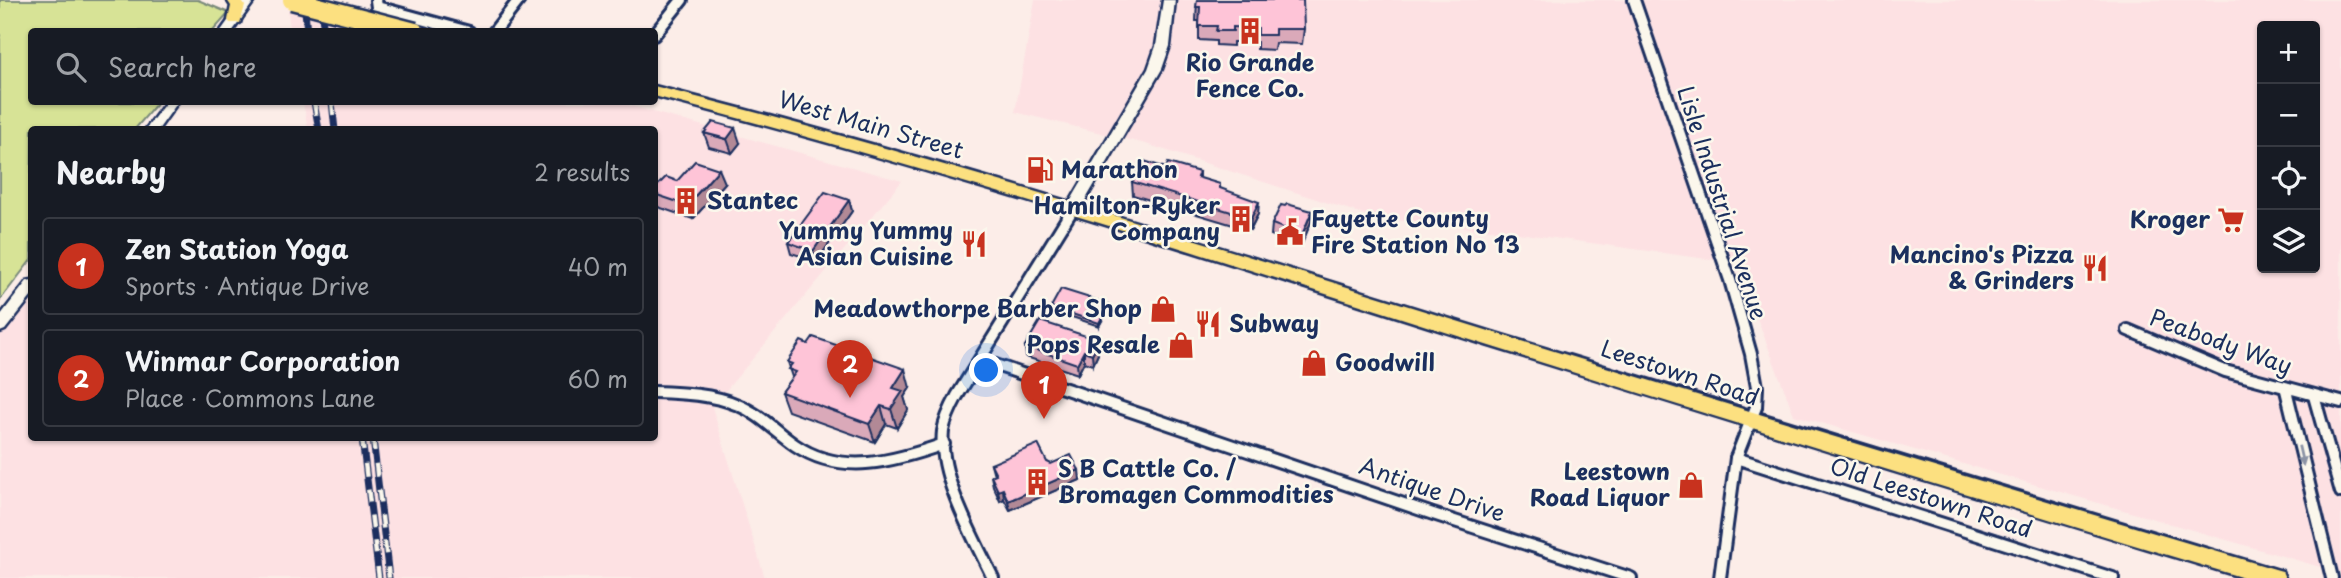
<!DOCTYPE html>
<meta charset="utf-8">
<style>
:root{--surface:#171b24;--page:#20242c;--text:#f1f3f6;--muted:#9ea1a6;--line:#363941;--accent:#c8321e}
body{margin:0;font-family:"Playpen Sans",sans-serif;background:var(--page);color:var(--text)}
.controls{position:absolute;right:21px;top:21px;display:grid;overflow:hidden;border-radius:7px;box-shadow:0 2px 5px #0004}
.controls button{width:63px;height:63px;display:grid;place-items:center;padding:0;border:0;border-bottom:2px solid var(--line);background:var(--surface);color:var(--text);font:35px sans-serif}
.you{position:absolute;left:987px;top:371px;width:24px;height:24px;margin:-18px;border:5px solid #fff;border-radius:50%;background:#1a73e8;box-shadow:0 0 0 10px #1a73e833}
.badge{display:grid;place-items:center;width:46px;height:46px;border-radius:50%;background:var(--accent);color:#fff;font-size:23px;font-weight:700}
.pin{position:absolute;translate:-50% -58px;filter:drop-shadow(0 2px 4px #0008)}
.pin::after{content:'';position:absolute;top:37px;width:24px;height:21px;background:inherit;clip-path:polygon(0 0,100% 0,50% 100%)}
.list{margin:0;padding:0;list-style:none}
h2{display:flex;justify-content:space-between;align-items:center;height:91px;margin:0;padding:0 28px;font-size:30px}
h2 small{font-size:23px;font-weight:400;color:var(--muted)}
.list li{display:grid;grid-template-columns:46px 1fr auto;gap:21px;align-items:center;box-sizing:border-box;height:98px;margin:0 14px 14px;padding:0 14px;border:2px solid var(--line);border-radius:7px}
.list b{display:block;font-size:26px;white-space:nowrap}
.list p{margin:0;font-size:23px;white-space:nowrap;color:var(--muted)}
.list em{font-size:23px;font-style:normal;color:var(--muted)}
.icon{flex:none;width:38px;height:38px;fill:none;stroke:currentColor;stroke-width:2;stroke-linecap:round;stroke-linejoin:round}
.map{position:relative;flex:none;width:2341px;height:578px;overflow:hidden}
.search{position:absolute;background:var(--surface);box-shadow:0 2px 5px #0004;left:28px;top:28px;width:630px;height:77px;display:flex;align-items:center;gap:18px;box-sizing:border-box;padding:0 24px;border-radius:7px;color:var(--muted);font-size:26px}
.panel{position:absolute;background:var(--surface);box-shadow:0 2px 5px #0004;left:28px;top:126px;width:630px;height:315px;border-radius:7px}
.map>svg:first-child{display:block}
.built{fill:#fde1e3;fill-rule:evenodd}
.green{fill:#d7e396;stroke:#79897a;stroke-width:2}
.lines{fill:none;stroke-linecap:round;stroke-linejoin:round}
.minor-casing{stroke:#1b2f5e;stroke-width:16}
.tertiary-casing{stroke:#1b2f5e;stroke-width:5}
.secondary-casing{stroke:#1b2f5e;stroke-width:5}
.primary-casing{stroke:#1b2f5e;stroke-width:5}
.minor{stroke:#fbf7ec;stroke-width:10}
.tertiary{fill:#fbf7ec;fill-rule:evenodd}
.secondary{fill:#fbf7ec;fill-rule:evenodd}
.primary{fill:#fce080;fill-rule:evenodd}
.rail-casing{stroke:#1b2f5e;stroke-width:7}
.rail{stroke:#fbf7ec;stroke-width:4.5;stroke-dasharray:13;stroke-linecap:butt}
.primary-bridge-casing{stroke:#1b2f5e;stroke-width:23;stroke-linecap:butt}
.primary-bridge{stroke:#fce080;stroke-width:18}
.wall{fill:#daa9b9;stroke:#1b2f5e;stroke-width:2}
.shaded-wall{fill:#b28996;stroke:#1b2f5e;stroke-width:2}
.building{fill:#fec4d7;stroke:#1b2f5e;stroke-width:2}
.oneway{fill:#8b93a5}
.labels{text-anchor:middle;stroke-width:5;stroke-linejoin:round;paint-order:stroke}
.poi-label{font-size:23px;font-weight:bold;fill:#1b2f5e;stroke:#fbf7ec;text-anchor:end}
.street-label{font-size:23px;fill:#1b2f5e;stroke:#fbf7ec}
</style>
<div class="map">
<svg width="2341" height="578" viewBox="0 0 2341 578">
<rect width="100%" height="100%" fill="#fcede8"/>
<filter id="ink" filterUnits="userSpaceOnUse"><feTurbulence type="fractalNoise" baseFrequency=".0143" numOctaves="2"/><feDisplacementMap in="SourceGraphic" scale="14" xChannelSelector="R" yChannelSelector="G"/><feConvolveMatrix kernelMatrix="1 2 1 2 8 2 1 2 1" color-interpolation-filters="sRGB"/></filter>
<g filter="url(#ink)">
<g class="built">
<path d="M 1035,0 L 2341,0 L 2341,573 L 1794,415 L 1736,263 L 1511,232 L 1375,218 L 1146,144 L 1015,112 ZM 2262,26 L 2315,26 L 2315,268 L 2262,268 Z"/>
<path d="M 288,10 L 367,31 L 290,31 Z"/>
<path d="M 303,102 L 617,102 L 902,181 L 712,407 L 765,578 L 0,578 L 0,326 L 31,285 L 32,438 L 654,438 L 654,130 L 308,129 Z"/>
</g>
<path class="green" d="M 0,0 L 198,0 L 229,13 L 213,31 L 32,32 L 32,102 L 158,102 L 135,129 L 32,130 L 31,260 L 0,300 Z"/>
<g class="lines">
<defs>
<g id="minor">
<path d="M 376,0 L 377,7 L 469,32"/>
<path d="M 1634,0 L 1730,280 L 1751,354 L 1757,387 L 1756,407 L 1736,458 L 1720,578"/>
<path d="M 494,32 L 519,0"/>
<path d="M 654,35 L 682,0"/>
<path d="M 2128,330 L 2225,371 L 2341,402"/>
<path d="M 981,360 L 1433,514 L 1631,578"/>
<path d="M 2286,390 L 2332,578"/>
<path d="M 654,392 C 682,393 712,394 738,405 C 760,414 776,432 795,445 C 842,477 895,461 944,444"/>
<path d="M 2314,396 L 2341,492"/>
<path d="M 1736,458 L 2113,578"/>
<path d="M 993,578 C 974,538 938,476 943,431 C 945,419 951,407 957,396 L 1074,207"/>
</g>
<g id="tertiary">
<path d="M 243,0 L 255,0 L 232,32 L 220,32 Z"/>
<path d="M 166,102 L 178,102 L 158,130 L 145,130 Z"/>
<path d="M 32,280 L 32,296 L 5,330 L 0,332 L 0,316 L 27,281 Z"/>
</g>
<path id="secondary" d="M 1163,0 L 1175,0 L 1170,46 L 1162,69 L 1079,211 L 1069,211 L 1067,207 L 1148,69 L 1156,46 Z"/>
<g id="primary">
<path d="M 227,0 L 241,0 L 245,6 L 240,23 L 230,23 L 228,20 L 231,6 Z"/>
<path d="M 654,86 C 940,158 1221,248 1502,335 C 1759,415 2017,492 2275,569 L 2282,571 L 2285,578 L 2244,578 C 1991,502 1738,424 1486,345 C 1210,257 935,168 654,96 Z"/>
</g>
</defs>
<use href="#minor" class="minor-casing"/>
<use href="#tertiary" class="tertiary-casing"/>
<use href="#secondary" class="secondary-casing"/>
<use href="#primary" class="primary-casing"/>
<use href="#minor" class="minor"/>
<use href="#tertiary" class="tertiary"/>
<use href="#secondary" class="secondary"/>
<use href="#primary" class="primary"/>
<defs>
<g id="rail">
<path d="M 304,0 L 307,32"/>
<path d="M 320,0 L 324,32"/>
<path d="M 314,102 L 319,130"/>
<path d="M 332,102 L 335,130"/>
<path d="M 362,438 L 379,578"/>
<path d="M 373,438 L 389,578"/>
</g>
</defs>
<use href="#rail" class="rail-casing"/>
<use href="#rail" class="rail"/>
<defs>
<path id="primary-bridge" d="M 292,0 L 415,32"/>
</defs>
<use href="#primary-bridge" class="primary-bridge-casing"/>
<use href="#primary-bridge" class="primary-bridge"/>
</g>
<g class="wall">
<path d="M 1197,0 L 1304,29 L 1302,44 L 1275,43 L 1274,50 L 1257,49 L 1257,42 L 1233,42 L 1233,46 L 1216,45 L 1216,41 L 1199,40 L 1199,21 L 1196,21 Z"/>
<path d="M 704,133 L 740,143 L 732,153 L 709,147 Z"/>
<path d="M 1166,168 L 1199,172 L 1199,178 L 1220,188 L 1258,214 L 1250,230 L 1133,195 L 1132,182 Z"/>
<path d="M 677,181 L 725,183 L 693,219 L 658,207 L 654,200 L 654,189 Z"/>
<path d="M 849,200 L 852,211 L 817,261 L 791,253 L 788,242 Z"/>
<path d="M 1312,211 L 1311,222 L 1301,246 L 1271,235 L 1272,224 Z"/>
<path d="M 1109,304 L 1109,308 L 1099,326 L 1051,310 L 1051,307 Z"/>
<path d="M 1092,342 L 1098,354 L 1093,365 L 1084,362 L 1078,374 L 1026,357 L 1025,346 Z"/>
<path d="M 787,362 L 910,388 L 904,397 L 908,410 L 897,428 L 886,424 L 875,442 L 788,411 L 781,392 L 792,377 Z"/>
<path d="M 1047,462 L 1080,480 L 1010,510 L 1004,499 L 1000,501 L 993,486 L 991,476 L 994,475 L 991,464 Z"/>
</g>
<g class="shaded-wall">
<path d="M 735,128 L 740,143 L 732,153 L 727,139 Z"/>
<path d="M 719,169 L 725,183 L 693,219 L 687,205 Z"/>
<path d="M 849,200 L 852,211 L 817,261 L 813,251 Z"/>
<path d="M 1259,202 L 1258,214 L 1250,230 L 1251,218 Z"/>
<path d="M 1312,211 L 1311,222 L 1301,246 L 1302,235 Z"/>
<path d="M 1109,304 L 1109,308 L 1099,326 L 1099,323 Z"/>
<path d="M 1098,343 L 1098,354 L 1093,365 L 1092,354 Z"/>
<path d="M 1084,351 L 1084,362 L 1078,374 L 1077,364 Z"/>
<path d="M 905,369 L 910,388 L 904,397 L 908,410 L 897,428 L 891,409 L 893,388 Z"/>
<path d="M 881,406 L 886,424 L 875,442 L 869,424 Z"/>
<path d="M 1079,470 L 1080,480 L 1010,510 L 1008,501 Z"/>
<path d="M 1003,489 L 1004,499 L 1000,501 L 998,491 Z"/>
</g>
<g class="building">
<path d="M 1197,0 L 1303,0 L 1304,29 L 1275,29 L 1275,35 L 1258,35 L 1258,28 L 1233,27 L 1233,31 L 1216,31 L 1217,26 L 1199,26 L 1200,7 L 1196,7 Z"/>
<path d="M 713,122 L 735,128 L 727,139 L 704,133 Z"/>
<path d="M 695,161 L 719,169 L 687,205 L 654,194 L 654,189 L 666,177 L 677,181 Z"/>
<path d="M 1144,161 L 1166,168 L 1168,163 L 1199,172 L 1197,177 L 1220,184 L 1220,188 L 1259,202 L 1251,218 L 1132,182 Z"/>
<path d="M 825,192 L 849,200 L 813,251 L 788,242 Z"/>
<path d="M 1287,204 L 1312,211 L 1302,235 L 1272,224 L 1281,205 L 1285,206 Z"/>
<path d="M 1061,289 L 1109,304 L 1099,323 L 1051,307 Z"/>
<path d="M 1040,321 L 1092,338 L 1090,341 L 1098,343 L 1092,354 L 1084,351 L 1077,364 L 1025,346 Z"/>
<path d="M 813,337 L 905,369 L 893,388 L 903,391 L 891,409 L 881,406 L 869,424 L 781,392 L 796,372 L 788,369 L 792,364 L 787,362 L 801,341 L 808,344 Z"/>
<path d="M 1038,444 L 1047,462 L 1051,464 L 1071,455 L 1079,470 L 1008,501 L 1003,489 L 998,491 L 991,476 L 996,474 L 991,464 Z"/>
</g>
<defs><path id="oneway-solid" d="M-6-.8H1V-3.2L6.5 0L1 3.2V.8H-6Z" transform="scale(1.75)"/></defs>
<use class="oneway" href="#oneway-solid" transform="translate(2301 456) rotate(77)"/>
</g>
<defs>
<symbol id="building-bare" viewBox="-9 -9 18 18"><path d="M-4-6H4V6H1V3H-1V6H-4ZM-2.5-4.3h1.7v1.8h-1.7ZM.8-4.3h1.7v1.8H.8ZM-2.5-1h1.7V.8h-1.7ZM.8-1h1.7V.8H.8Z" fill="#c8321e" stroke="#fbf7ec" stroke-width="2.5" paint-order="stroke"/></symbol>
<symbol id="fuel-bare" viewBox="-9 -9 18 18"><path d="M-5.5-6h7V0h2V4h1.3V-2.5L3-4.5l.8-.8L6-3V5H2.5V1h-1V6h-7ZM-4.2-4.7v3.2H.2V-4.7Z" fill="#c8321e" stroke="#fbf7ec" stroke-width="2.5" paint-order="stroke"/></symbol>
<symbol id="supermarket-bare" viewBox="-9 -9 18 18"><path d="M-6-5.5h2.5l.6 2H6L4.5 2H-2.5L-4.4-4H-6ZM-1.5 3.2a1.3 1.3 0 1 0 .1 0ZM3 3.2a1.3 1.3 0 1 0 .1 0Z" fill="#c8321e" stroke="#fbf7ec" stroke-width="2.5" paint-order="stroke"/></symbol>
<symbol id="civic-bare" viewBox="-9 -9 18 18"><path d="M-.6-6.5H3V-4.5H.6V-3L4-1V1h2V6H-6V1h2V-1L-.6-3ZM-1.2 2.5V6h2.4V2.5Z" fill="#c8321e" stroke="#fbf7ec" stroke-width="2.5" paint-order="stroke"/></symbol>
<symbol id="restaurant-bare" viewBox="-9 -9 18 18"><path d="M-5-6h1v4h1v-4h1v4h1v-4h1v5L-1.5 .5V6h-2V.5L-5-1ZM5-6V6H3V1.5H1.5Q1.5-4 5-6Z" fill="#c8321e" stroke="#fbf7ec" stroke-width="2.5" paint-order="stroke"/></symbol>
<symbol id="shop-bare" viewBox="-9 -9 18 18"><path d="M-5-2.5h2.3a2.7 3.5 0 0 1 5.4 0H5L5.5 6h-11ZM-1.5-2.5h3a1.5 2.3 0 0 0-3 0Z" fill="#c8321e" stroke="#fbf7ec" stroke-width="2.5" paint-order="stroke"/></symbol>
</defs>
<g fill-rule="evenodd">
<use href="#building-bare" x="1231" y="12" width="38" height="38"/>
<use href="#fuel-bare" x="1021" y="151" width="38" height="38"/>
<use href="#building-bare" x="667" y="182" width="38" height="38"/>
<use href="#building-bare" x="1222" y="200" width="38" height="38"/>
<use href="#supermarket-bare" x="2212" y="201" width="38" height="38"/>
<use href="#civic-bare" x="1271" y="213" width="38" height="38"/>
<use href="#restaurant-bare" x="955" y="225" width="38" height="38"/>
<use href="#restaurant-bare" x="2076" y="249" width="38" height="38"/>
<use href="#shop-bare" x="1144" y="290" width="38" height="38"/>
<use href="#restaurant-bare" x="1189" y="305" width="38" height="38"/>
<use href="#shop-bare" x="1162" y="326" width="38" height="38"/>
<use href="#shop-bare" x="1295" y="344" width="38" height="38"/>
<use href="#building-bare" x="1018" y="463" width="38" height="38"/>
<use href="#shop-bare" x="1672" y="466" width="38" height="38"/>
</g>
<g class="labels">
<g class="poi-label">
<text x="1250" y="71" text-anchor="middle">Rio Grande<tspan x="1250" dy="26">Fence Co.</tspan></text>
<text x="1061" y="178" text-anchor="start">Marathon</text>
<text x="707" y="209" text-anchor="start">Stantec</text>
<text x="1220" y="214">Hamilton-Ryker<tspan x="1220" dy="26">Company</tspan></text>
<text x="1311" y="227" text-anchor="start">Fayette County<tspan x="1311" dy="26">Fire Station No 13</tspan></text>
<text x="2210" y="228">Kroger</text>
<text x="953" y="239">Yummy Yummy<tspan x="953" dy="26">Asian Cuisine</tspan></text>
<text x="2074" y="263">Mancino's Pizza<tspan x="2074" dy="26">&amp; Grinders</tspan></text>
<text x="1142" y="317">Meadowthorpe Barber Shop</text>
<text x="1229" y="332" text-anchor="start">Subway</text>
<text x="1160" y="353">Pops Resale</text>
<text x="1335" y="371" text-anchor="start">Goodwill</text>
<text x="1058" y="477" text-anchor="start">S B Cattle Co. /<tspan x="1058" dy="26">Bromagen Commodities</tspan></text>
<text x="1670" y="480">Leestown<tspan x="1670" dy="26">Road Liquor</tspan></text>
</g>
<g class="street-label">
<text transform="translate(871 125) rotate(16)" y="8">West Main Street</text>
<text transform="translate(1722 203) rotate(72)" y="8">Lisle Industrial Avenue</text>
<text transform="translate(2221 342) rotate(20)" y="8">Peabody Way</text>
<text transform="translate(1680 373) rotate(18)" y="8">Leestown Road</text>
<text transform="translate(1432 490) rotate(19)" y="8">Antique Drive</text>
<text transform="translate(1931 498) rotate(18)" y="8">Old Leestown Road</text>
</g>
</g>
</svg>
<div class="controls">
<button>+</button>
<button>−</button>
<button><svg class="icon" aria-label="locate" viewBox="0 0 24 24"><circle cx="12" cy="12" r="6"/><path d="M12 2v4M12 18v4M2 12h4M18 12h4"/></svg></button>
<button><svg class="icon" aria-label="layers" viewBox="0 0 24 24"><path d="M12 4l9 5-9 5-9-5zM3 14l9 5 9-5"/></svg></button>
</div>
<div class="you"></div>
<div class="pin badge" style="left:1044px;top:419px">1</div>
<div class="pin badge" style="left:850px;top:398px">2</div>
<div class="search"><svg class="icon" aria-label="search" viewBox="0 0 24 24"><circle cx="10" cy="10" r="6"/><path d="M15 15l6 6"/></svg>Search here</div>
<section class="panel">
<h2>Nearby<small>2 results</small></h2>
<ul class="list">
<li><span class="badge">1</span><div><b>Zen Station Yoga</b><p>Sports · Antique Drive</p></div><em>40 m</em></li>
<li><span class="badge">2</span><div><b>Winmar Corporation</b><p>Place · Commons Lane</p></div><em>60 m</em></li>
</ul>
</section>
</div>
